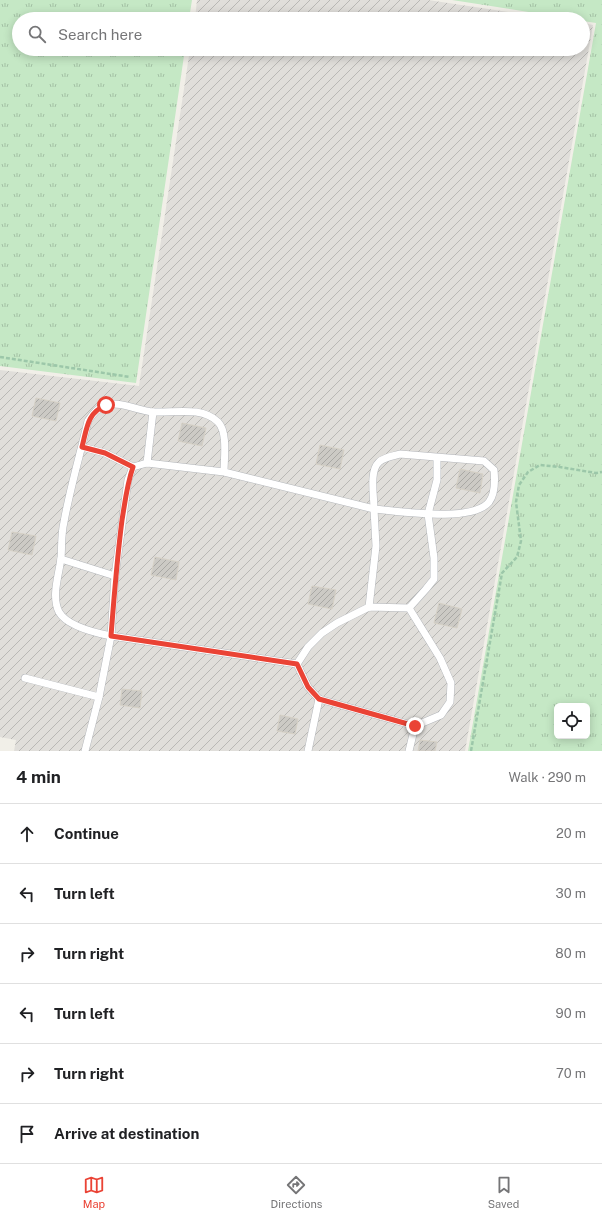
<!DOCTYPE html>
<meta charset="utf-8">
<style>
:root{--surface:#fff;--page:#f2f2f2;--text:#202124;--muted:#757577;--line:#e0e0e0;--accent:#ea4335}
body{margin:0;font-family:"Public Sans",sans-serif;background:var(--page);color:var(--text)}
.controls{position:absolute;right:12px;bottom:12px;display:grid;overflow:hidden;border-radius:6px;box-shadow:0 2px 10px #0003}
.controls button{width:36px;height:36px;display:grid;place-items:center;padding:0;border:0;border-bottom:1px solid var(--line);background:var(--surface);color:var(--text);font:20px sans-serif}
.stop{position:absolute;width:12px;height:12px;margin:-9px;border:3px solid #ea4335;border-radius:50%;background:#fff}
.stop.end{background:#ea4335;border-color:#fff;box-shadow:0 1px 4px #0008}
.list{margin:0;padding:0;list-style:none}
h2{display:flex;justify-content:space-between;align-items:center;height:52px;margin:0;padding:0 16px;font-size:17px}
h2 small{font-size:13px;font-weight:400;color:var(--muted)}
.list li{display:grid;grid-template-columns:26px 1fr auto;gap:12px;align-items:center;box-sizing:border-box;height:60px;padding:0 16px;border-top:1px solid var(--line)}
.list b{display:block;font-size:15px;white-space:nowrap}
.list em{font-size:13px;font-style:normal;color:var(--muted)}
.icon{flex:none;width:22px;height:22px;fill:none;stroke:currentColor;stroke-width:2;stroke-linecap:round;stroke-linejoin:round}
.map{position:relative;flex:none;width:602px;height:751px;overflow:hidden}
.search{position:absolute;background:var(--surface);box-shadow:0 2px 10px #0003;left:12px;right:12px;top:12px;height:44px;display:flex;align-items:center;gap:10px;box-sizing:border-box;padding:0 14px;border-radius:22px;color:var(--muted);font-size:15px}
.sheet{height:412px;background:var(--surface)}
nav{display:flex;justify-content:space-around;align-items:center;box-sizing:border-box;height:56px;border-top:1px solid var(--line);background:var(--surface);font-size:11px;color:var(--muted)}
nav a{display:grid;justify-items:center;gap:2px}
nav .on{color:var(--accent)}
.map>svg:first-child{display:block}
.industrial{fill:url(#industrial-furrows)}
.grass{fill:url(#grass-tufts);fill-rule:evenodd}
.building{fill:url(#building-hatch);stroke:#d6d1c6}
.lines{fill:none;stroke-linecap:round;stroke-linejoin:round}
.service-casing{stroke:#b5b8bc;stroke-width:8}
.path{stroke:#9cc7a9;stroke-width:2.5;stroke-dasharray:4 2;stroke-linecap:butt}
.service{stroke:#fff;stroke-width:7}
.route{stroke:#ea4335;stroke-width:5}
</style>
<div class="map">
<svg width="602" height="751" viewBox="0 0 602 751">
<defs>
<pattern id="industrial-furrows" width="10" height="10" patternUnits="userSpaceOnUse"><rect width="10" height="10" fill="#e0deda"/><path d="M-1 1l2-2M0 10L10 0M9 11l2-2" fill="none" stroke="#b9b8b5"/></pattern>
<pattern id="grass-tufts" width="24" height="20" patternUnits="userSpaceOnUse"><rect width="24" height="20" fill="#c5e8c5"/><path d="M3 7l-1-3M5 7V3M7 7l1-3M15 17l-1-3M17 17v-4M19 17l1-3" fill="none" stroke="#a3c0a4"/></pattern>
<pattern id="building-hatch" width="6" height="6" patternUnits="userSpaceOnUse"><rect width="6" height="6" fill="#cccac5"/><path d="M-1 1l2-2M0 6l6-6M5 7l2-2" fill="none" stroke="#a9a8a4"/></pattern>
</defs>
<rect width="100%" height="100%" fill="#f1efe8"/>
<g class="industrial">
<path d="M 197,0 L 428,0 L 556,19 L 195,19 Z"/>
<path d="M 583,23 L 593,25 L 465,751 L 14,751 L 16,740 L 0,737 L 0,370 L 139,386 L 190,49 L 583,49 Z"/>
</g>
<g class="grass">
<path d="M 0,0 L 192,0 L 189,19 L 19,19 L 19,49 L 185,49 L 136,383 L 0,366 Z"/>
<path d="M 452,0 L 602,0 L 602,751 L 468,751 L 596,23 L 583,21 L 583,19 L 573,19 ZM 557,706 L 587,706 L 587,736 L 557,736 Z"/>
</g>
<g class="building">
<path d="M 36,398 L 60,403 L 56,421 L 32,416 Z"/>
<path d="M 182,423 L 206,428 L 202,446 L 178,441 Z"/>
<path d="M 320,445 L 344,450 L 340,469 L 316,464 Z"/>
<path d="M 460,469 L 483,474 L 480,493 L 456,488 Z"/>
<path d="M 12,532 L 36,536 L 32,555 L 8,550 Z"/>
<path d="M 155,557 L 179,562 L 176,580 L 151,575 Z"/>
<path d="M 312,586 L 336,590 L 332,609 L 308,604 Z"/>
<path d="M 439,603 L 462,609 L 457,628 L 434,623 Z"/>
<path d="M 122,689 L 142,691 L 140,708 L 120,705 Z"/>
<path d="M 280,715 L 298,719 L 295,734 L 277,731 Z"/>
<path d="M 420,740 L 437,742 L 435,751 L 418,751 Z"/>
</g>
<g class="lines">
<defs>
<g id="service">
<path d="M 82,447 L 105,453 L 133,467"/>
<path d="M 400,454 L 484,461 L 494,470 C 495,480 495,494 489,502 C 472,523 399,511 374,509 C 374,496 369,471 379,462 C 384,457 394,456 400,454 Z"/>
<path d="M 147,463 L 153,412"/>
<path d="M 224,472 C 224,459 228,432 218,422 C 202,406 174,413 154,412 C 138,411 122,401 106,405 C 97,408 93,414 88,421 C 80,455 70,488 64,522 C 61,534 62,546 61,558 C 59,575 51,596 59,612 C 67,626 96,633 111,636 L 115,576 L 128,480 L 133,467 L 147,463 L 224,472 L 374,509 L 376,546 L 369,607"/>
<path d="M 61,559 L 115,576"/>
<path d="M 409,608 L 426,589 L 434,579 L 434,558 L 428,514 L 437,480 L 437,458"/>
<path d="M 25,678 L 99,697"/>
<path d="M 85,751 L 99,697 L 111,636 L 297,664 L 308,687 L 319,699 L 415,726 L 441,715 L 450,702 L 451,683 L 440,658 L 409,608 L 369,607 L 337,623 L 322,633 L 308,647 L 297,664"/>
<path d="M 308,751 L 319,699"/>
<path d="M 409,751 L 415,726"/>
</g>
</defs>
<use href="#service" class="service-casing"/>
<g class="path">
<path d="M 0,357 L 130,377"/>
<path d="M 471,751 L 502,573 L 517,557 L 521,541 L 516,502 L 519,485 L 528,472 L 540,465 L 560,467 L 596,473 L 602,472"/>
</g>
<use href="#service" class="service"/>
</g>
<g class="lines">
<path class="route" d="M 106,405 C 87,413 87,428 82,447 L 105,453 L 133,467 C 127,484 125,502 122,520 C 117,559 114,597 111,636 L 297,664 L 308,687 L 319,699 L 415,726"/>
</g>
</svg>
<div class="controls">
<button><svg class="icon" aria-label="locate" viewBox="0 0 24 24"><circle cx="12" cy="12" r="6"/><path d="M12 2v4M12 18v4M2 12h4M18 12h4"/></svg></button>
</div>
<div class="stop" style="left:106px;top:405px"></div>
<div class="stop end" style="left:415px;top:726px"></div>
<div class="search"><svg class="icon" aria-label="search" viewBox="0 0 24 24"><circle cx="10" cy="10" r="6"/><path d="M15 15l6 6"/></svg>Search here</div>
</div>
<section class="sheet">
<h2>4 min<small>Walk · 290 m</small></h2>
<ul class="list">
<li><svg class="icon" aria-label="ahead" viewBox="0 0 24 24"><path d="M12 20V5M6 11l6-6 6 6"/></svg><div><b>Continue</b></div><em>20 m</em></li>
<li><svg class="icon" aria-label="left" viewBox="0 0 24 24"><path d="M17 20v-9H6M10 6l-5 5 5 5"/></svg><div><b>Turn left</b></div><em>30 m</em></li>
<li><svg class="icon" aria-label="right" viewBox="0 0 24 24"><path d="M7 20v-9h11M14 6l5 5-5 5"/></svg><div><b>Turn right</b></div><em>80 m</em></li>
<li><svg class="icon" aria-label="left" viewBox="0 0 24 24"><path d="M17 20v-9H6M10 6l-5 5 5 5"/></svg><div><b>Turn left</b></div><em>90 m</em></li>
<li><svg class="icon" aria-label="right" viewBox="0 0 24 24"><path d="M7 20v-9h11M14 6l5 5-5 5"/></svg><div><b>Turn right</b></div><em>70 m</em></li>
<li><svg class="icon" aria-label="arrive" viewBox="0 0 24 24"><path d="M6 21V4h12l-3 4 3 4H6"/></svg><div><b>Arrive at destination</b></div></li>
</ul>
</section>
<nav>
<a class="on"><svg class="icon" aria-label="map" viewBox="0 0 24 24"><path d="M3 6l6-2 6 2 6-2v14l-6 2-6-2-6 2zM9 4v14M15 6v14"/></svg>Map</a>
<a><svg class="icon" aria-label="directions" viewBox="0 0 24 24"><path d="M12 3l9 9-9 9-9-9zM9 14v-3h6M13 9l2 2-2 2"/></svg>Directions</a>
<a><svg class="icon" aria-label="saved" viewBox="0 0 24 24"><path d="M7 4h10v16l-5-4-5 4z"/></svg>Saved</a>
</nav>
